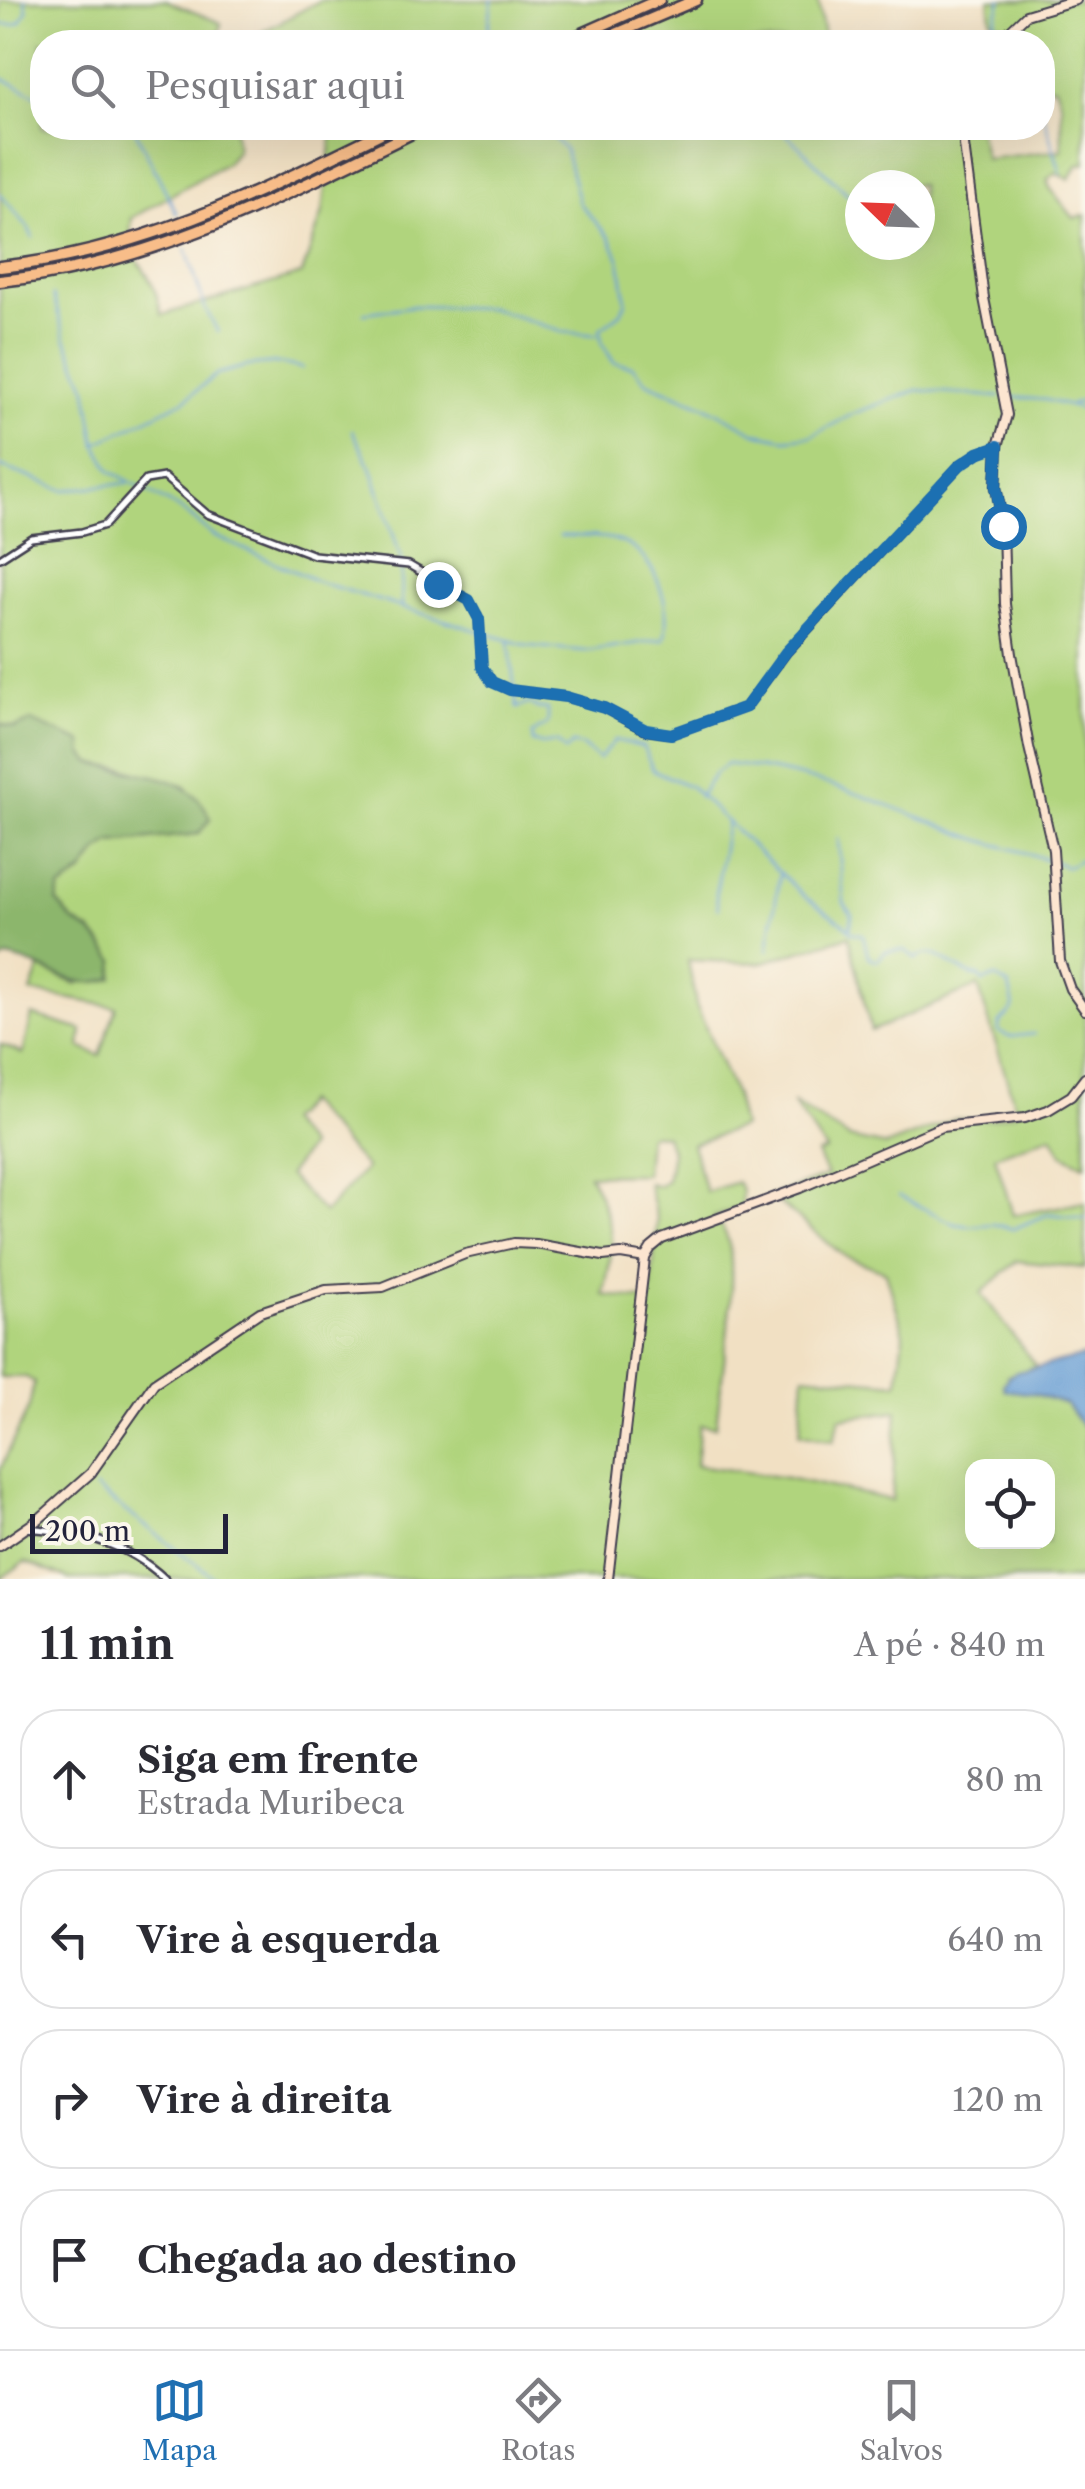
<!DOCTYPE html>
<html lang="pt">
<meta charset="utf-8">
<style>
:root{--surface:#fff;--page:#f2f2f3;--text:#2b2b33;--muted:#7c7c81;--line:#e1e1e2;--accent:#1f6fb2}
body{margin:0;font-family:"Libre Caslon Text",serif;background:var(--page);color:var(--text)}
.controls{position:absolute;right:30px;bottom:30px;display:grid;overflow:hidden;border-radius:20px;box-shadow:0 10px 40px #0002}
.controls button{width:90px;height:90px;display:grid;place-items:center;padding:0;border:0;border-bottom:2px solid var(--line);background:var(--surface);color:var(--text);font:50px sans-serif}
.compass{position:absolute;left:845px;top:170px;width:90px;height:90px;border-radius:50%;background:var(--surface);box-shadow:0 10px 40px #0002;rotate:293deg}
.scale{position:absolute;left:30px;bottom:25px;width:198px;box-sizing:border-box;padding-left:10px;border:5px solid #22223b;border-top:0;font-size:28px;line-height:35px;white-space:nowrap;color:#22223b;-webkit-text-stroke:8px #fbf7ec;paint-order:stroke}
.stop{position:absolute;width:30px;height:30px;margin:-22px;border:8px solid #1f6fb2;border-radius:50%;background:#fff}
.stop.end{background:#1f6fb2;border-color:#fff;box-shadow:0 2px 10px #0008}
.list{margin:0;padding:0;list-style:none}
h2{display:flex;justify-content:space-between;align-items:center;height:130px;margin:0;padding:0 40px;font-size:42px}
h2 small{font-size:32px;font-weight:400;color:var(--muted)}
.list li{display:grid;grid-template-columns:65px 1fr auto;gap:30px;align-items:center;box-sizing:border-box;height:140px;margin:0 20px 20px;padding:0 20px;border:2px solid var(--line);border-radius:40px}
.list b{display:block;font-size:38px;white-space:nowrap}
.list p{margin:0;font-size:32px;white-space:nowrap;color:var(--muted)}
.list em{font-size:32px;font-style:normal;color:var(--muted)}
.icon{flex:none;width:55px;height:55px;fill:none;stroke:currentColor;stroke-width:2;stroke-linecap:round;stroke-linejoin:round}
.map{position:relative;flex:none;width:1085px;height:1579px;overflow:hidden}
.search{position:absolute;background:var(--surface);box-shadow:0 10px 40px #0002;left:30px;right:30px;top:30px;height:110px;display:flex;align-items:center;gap:25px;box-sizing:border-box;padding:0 35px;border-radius:40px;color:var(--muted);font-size:38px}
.sheet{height:770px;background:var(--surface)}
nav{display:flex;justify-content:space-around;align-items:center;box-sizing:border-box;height:140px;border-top:2px solid var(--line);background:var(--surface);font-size:28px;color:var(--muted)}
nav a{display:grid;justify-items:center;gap:5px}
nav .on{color:var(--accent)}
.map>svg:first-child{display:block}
.green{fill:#b0d47d;stroke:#697b5c;stroke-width:2.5;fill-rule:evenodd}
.forest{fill:#8cb66c;stroke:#576c54;stroke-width:2.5}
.water{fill:#669dd4;stroke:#446088;stroke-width:2.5}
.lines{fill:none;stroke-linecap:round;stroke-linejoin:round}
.stream{stroke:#669dd4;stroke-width:2.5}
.street-casing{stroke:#413e4f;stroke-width:10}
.secondary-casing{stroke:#413e4f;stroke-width:12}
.highway-casing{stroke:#413e4f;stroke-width:15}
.street{stroke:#fff;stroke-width:5}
.secondary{stroke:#fce5d0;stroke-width:8}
.highway{stroke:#f8bd89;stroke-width:10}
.route{stroke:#1f6fb2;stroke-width:12}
</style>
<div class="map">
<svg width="1085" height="1579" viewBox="0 0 1085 1579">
<rect width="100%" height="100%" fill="#fbf7ec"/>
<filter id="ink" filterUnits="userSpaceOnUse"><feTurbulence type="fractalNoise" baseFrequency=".01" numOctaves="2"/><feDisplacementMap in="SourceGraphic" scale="20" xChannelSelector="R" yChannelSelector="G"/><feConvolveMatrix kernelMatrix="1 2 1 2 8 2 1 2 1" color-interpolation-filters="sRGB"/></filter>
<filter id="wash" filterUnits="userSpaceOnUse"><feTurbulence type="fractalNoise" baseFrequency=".0048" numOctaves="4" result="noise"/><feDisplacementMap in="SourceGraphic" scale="40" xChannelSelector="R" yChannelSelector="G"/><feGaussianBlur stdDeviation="2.25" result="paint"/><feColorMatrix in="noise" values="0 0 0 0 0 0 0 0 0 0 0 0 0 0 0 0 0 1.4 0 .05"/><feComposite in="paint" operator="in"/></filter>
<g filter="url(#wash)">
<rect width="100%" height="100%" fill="#f1e0c3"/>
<g class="green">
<path d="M 0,0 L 165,0 L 221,23 L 218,42 L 42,42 L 42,128 L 234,128 L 237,150 L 226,163 L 132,218 C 126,257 137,254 152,284 C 157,294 159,306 162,315 L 302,274 L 323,212 L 333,128 L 978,128 L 985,159 L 1062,150 L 1061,104 L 1055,86 L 1043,86 L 1042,42 L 1027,42 L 1028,38 L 991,20 L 989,0 L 1085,0 L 1085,164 L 1078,164 L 1070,179 L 1055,173 L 1047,180 L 1050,188 L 1074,218 L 1085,215 L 1085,1165 L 1062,1154 L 1052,1135 L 995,1156 L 1013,1215 L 1085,1202 L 1085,1268 L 1017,1261 L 981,1293 L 1036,1366 L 1008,1376 L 1035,1394 L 1066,1404 L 1085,1430 L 1085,1576 L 1077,1579 L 69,1579 L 25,1562 L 0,1579 L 0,1470 L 29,1407 L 34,1382 L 26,1377 L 0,1377 L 0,1044 L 23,1054 L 32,1015 L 82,1030 L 80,1047 L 100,1056 L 116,1007 L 31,992 L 40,968 L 77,984 L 115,961 L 92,932 L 72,920 L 57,902 L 60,889 L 83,872 L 97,852 L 111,843 L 198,834 L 187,787 L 124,768 L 100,766 L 90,762 L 83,754 L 0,724 ZM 860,185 L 920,185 L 920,245 L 860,245 ZM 849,936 L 871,1031 L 978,986 L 1017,1112 L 991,1119 L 955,1119 L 886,1146 L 849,1138 L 792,1102 L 826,1150 L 817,1154 L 827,1176 L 771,1196 L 844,1256 L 886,1272 L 904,1334 L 898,1383 L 804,1375 L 800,1433 L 834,1440 L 840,1418 L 897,1411 L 892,1500 L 788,1478 L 696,1465 L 700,1425 L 716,1427 C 720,1384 740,1273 727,1237 C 725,1230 718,1223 714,1217 L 741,1207 L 742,1190 L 737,1182 L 706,1192 L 692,1144 L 742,1127 L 735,1096 L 696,1005 L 688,960 L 760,963 ZM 306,1102 L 366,1168 L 324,1213 L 288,1175 L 309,1147 L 287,1121 ZM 652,1134 L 665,1135 L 672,1152 L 667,1180 L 659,1186 L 648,1183 L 657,1221 L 650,1300 L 603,1295 C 616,1243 615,1223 589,1175 L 645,1174 L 648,1136 ZM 972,1466 L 1048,1466 L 1048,1542 L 972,1542 Z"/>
<path d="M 321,0 L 818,0 L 825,42 L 244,42 Z"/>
</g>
<path class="forest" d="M 31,721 L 82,742 L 83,754 L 90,762 C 134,778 188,767 211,819 L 198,834 L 110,843 L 97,852 L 83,872 L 60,889 L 57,902 L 72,920 L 92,933 L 115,961 L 113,978 C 74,993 46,964 7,957 L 0,962 L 0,724 L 15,728 Z"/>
<path class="water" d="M 1085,1356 L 1085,1430 L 1066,1404 L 1035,1394 L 1005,1390 L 1003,1385 L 1008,1377 L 1017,1372 Z"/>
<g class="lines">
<g class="stream">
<path d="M 0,24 L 13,25 L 21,22 L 27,10 L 25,0"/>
<path d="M 487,42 L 492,0"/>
<path d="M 989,42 L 1001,0"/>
<path d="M 0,77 L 42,98"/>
<path d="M 1042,110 L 1061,174"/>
<path d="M 134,128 L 177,214"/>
<path d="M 456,128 L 461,137 L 467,140 L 494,128"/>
<path d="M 544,128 L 565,150 L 579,203 L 610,238 L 620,261 L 626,302 L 620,314 L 600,329 L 602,343 L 614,363 L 632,366 L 647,382 L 710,408 L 756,433 L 785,439 L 811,436 L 855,413 L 917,390 L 1000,397"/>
<path d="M 780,128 L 860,206"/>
<path d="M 0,194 L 28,227 L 33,238"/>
<path d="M 903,245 L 911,252"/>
<path d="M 186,249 L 205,308 L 218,332"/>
<path d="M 53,295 L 65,337 L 87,389 L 96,444 L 111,471 L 183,511 L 214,536 L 319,582 L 528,646 L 586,651 L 664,639 C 672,606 656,558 624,543 C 605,535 580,536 560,536"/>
<path d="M 364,313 L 413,306 L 491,308 L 563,332 L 598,335"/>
<path d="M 1008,397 L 1046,400 L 1085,410"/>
<path d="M 1072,404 L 1085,400"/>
<path d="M 352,430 L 371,467 L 401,558 L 402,606"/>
<path d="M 96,444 L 185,400 L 217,374 L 247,366 L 278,363 L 302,368"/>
<path d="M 0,466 L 64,490 L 128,483"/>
<path d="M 509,642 L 517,708 L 529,703 L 537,708 L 548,709 L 548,724 L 532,734 L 533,742 L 541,744 L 557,742 L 566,751 L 572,744 L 582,746 L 599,759 L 615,740 L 643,747 L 653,770 L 691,787 L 805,897 L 844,924 L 851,932 L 863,935 L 868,956 L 877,961 L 885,952 L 905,950 L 916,959 C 937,942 956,976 979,976 L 983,982 L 995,977 L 1009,986 C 1016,1015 1016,1004 999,1024 L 999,1032 L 1009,1037 L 1034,1034"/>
<path d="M 699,797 L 715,773 L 727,764 C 815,772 881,803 963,834 C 996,847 1034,852 1066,867 L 1085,857"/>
<path d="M 838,839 L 844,903 L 852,915 L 850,928"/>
<path d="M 718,909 L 716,894 L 727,822"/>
<path d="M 768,950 L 780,874"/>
<path d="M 899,1196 L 955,1224 L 970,1226 L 993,1224 L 1013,1229 L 1049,1214 L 1085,1218"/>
<path d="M 95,1488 L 216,1579"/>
</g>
</g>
</g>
<g filter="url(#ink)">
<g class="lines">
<defs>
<g id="street">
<path d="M 0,558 L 31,538 L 82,532 L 105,525 L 146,480 L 164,477 L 207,514 L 314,555 L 409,565 L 469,600 L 479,619 L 482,667 L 492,682 L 510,690 L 566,697 L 604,708 L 646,731 L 671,734 L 746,707 L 787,652 L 960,465 L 978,453 L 998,446"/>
<path d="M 26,1528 C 78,1532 126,1542 165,1579"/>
</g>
<g id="secondary">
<path d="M 998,42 L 1026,15 L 1076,0"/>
<path d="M 966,128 L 964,145 L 984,298 L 1007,415 L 998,446 L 996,487 L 1003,526 L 1005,604 L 1012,654 L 1029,747 L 1053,850 L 1060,961 L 1070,989 L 1085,1010"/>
<path d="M 0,1546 L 39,1519 L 91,1473 L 154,1383 L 260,1312 L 326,1290 L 383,1287 L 465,1254 L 514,1243 L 536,1244 L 603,1256 L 621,1254 L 645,1258"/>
<path d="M 608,1579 L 645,1258 L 651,1248 L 662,1239 L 800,1188 L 941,1127 L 1025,1118 L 1048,1110 L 1071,1096 L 1085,1078"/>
</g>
<g id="highway">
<path d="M 564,42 L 659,0"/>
<path d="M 597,42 L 696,0"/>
<path d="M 0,267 C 142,252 264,190 391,128"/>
<path d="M 0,281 C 154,265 286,194 422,128"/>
</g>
</defs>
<use href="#street" class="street-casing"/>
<use href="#secondary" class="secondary-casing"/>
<use href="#highway" class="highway-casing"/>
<use href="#street" class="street"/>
<use href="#secondary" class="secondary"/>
<use href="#highway" class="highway"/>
</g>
</g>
<g class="lines" filter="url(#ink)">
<path class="route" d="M 438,584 L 469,600 L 479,619 L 482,667 L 492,682 L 510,690 L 566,697 L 604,708 L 646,730 L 671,734 L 746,707 L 786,652 L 960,465 L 978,453 L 998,446 L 996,487 L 1003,526"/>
</g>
</svg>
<div class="controls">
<button><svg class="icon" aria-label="locate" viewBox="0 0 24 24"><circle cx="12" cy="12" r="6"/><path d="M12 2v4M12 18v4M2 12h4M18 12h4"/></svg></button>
</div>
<svg class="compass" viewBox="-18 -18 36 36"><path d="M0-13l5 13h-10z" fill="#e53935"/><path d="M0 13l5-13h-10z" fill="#7c7c81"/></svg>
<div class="scale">200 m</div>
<div class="stop" style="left:1003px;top:526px"></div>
<div class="stop end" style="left:438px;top:584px"></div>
<div class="search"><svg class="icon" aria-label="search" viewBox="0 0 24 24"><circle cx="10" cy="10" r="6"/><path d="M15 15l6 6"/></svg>Pesquisar aqui</div>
</div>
<section class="sheet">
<h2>11 min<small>A pé · 840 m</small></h2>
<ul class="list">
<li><svg class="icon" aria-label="ahead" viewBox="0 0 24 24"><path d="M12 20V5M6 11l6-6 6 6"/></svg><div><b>Siga em frente</b><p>Estrada Muribeca</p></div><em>80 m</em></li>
<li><svg class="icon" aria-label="left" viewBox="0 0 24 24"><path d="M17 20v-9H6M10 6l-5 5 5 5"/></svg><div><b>Vire à esquerda</b></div><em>640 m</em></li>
<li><svg class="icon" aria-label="right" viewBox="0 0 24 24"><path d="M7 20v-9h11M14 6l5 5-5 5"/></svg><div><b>Vire à direita</b></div><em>120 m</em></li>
<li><svg class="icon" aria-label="arrive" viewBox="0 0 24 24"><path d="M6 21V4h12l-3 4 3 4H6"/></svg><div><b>Chegada ao destino</b></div></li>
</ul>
</section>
<nav>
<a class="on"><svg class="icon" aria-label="map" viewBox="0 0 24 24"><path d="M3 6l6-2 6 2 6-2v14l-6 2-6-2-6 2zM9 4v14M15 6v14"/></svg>Mapa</a>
<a><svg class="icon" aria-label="directions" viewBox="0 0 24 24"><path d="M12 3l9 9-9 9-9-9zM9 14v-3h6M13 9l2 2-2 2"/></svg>Rotas</a>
<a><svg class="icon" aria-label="saved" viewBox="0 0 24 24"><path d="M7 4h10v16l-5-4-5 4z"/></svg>Salvos</a>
</nav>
